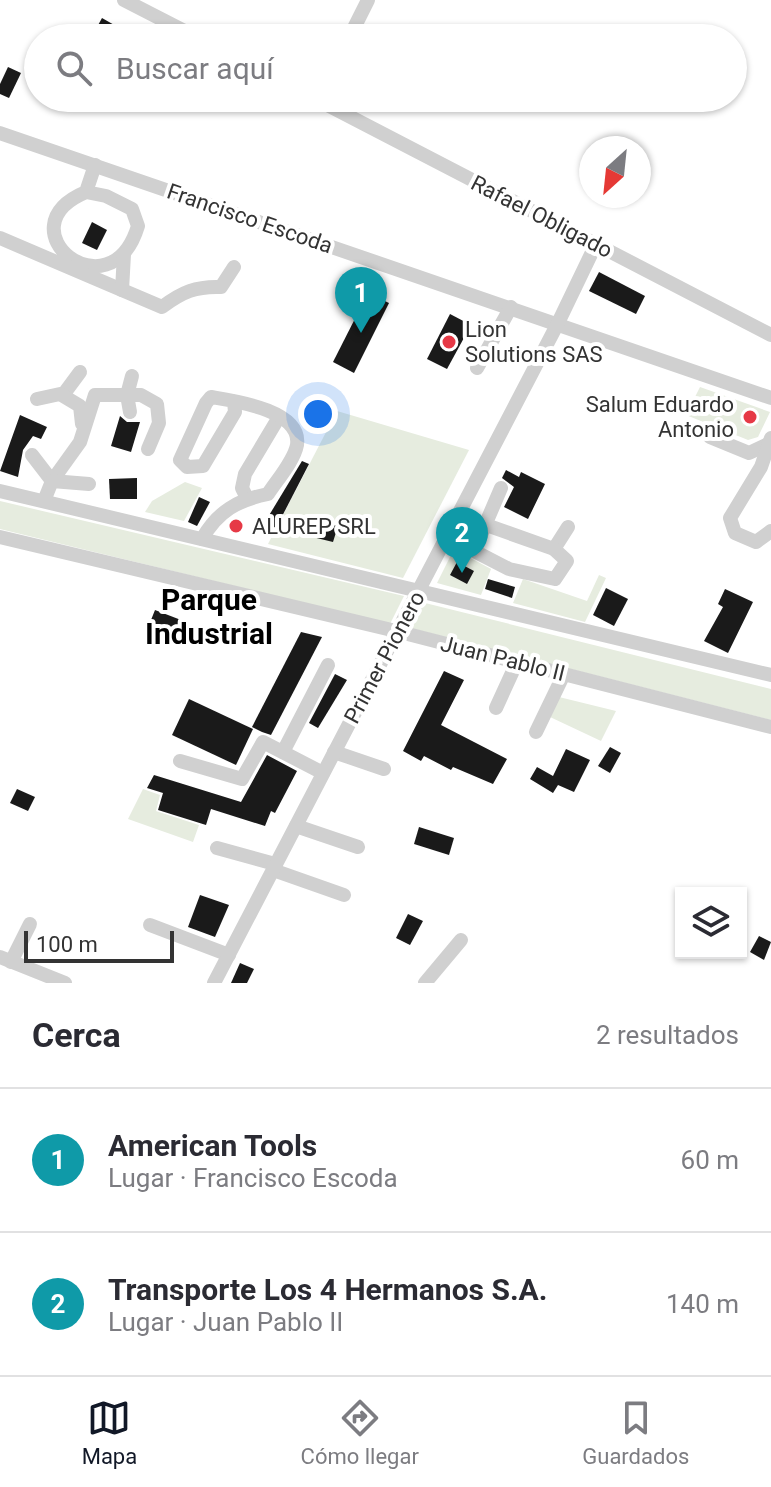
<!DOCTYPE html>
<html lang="es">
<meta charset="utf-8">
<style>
:root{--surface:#fff;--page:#f7f7f7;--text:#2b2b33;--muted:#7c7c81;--line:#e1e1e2;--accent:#111827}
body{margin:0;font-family:Roboto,sans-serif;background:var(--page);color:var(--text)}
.controls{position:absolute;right:24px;bottom:24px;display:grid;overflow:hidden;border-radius:0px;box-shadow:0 2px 6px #0004}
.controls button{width:72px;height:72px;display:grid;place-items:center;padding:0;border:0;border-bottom:2px solid var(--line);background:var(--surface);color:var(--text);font:40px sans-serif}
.compass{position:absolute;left:579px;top:136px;width:72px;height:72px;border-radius:50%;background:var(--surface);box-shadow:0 2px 6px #0004;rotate:207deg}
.scale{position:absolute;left:24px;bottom:20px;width:150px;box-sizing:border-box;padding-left:8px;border:4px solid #333;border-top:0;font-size:22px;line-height:28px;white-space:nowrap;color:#333;-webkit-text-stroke:6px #fff;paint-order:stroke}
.you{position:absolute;left:318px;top:414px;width:28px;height:28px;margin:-20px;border:6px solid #fff;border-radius:50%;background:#1a73e8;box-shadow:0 0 0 12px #1a73e833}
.badge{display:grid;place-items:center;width:52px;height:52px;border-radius:50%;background:var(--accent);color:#fff;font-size:26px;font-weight:700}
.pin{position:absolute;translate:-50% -66px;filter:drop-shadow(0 2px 4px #0008)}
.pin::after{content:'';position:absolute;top:42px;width:28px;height:24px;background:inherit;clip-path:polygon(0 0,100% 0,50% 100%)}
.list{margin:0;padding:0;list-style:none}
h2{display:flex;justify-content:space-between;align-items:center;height:104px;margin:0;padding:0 32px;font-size:34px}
h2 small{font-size:26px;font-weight:400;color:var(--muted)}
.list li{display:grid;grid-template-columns:52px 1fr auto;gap:24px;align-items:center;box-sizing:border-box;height:144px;padding:0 32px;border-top:2px solid var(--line)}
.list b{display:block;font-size:30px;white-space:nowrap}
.list p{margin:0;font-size:26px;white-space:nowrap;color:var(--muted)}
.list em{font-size:26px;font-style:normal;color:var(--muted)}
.icon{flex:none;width:44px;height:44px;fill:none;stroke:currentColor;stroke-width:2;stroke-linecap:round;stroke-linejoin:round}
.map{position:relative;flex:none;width:771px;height:983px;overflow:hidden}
.search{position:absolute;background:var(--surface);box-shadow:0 2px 6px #0004;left:24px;right:24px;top:24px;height:88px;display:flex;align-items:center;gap:20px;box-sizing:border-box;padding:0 28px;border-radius:44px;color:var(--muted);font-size:30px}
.sheet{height:392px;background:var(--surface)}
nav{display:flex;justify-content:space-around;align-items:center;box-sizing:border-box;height:112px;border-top:2px solid var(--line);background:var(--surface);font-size:22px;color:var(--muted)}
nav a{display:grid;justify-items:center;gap:4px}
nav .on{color:var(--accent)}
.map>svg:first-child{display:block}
.green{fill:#e6ecdf}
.building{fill:#1a1a1a}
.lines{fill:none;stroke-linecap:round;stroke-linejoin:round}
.minor{stroke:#d0d0d0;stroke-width:14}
.poi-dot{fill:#e63946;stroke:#fff;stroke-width:3}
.labels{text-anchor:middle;stroke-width:8;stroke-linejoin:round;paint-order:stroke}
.street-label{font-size:22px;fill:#333;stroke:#fff}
.poi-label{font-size:22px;fill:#333;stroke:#fff;text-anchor:start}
.district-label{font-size:30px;font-weight:bold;fill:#000;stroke:#fff}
</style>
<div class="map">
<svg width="771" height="983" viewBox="0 0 771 983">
<rect width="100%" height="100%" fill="#fff"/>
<g class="green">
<path d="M 700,387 L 770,412 L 758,437 L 748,440 L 686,415 Z"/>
<path d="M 337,411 L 469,450 L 403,578 L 268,544 Z"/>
<path d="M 185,482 L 202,488 L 184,521 L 145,512 L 152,501 Z"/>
<path d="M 0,501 L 404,596 L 390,624 L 0,529 Z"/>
<path d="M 454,549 L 491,569 L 481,595 L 437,583 Z"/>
<path d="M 599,575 L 606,578 L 585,622 L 513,603 L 523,579 L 587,601 Z"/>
<path d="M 421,602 L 771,689 L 771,720 L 406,627 Z"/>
<path d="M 559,697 L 616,711 L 601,741 L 550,717 Z"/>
<path d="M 143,789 L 160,795 L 156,811 L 199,825 L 193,842 L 128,819 Z"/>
</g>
<g class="building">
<path d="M 102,18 L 116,26 L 110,38 L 91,38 Z"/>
<path d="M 8,67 L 21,73 L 9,98 L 0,94 L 0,84 Z"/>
<path d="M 92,222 L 107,230 L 97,250 L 82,243 Z"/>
<path d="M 599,272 L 645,296 L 636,314 L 589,291 Z"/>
<path d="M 368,293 L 389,303 L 354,373 L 333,362 Z"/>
<path d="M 450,314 L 471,325 L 447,369 L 427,359 Z"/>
<path d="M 20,415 L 47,427 L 41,439 L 33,436 L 23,450 L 18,477 L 0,471 Z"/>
<path d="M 120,416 L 127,422 L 140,422 L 131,452 L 111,446 Z"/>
<path d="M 302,461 L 309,464 L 276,528 L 265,522 Z"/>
<path d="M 506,470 L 519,477 L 521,472 L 545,484 L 528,519 L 504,507 L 514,487 L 502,478 Z"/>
<path d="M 137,478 L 137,499 L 110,499 L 109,479 Z"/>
<path d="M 199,497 L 210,502 L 197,526 L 188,522 Z"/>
<path d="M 300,516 L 338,526 L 333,542 L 296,533 Z"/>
<path d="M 457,562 L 474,571 L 467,584 L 450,575 Z"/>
<path d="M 488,579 L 515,587 L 512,598 L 485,589 Z"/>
<path d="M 606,588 L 628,599 L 614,626 L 593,615 Z"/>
<path d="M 725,589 L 753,602 L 728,653 L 704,641 L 723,607 L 718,604 Z"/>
<path d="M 155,610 L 181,620 L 173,640 L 147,630 Z"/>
<path d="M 301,632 L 322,637 L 271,735 L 262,732 L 252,727 Z"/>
<path d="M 444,671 L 464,680 L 441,725 L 507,759 L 493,784 L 453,767 L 451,770 L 424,756 L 421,761 L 403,751 Z"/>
<path d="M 335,674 L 347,680 L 318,728 L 309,723 Z"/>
<path d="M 189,699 L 253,729 L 236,765 L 172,735 Z"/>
<path d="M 610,747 L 621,753 L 610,773 L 598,766 Z"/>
<path d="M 566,749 L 590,760 L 574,792 L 558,785 L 553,793 L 530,779 L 537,767 L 553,776 Z"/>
<path d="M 267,755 L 297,771 L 275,813 L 271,811 L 265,826 L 211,809 L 206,825 L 158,810 L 163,793 L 147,788 L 154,775 L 241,802 Z"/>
<path d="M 17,789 L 35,797 L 28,811 L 10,803 Z"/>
<path d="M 419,827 L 454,838 L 449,855 L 414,844 Z"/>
<path d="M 200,895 L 229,905 L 215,937 L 188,927 Z"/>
<path d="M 408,914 L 423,921 L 410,945 L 396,938 Z"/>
<path d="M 759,936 L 771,942 L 764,960 L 750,952 Z"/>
<path d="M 240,963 L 254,969 L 247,983 L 231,983 Z"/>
</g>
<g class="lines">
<g class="minor">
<path d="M 124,0 L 198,38"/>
<path d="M 349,38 L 368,0"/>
<path d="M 314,98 L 771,335"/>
<path d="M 0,133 L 771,398"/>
<path d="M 86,192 L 106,196 L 132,209 L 138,226 C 110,318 0,228 86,192 L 95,165"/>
<path d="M 0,238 L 122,290"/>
<path d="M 124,254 L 122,290 L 162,307 C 182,292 196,286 221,287 L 234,267"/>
<path d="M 477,368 L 511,307"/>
<path d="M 63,395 L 80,372"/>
<path d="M 37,399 L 60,394 L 80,406 L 82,424"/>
<path d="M 130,412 L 127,395 L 132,376"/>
<path d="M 710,437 L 749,453 L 768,444"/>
<path d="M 771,438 L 761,467 L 730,518 L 735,533 L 756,542 L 771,531"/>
<path d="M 32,455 L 52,481 L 80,442 L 95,395 L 141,395 L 157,404 L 159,423 L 148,449"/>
<path d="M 501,488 L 474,551 L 509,569 L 555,579 L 567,561 L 554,549 L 568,527"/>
<path d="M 0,491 L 771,675"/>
<path d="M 247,498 L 242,488 L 245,474 L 279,417"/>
<path d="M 44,501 L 52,481 L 89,484"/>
<path d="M 458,515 L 554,549"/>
<path d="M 0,537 L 396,631 L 771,727"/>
<path d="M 202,539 C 218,511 238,500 268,494 C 277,480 294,461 297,445 C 302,410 235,401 211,397 L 206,403 L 180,460 L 187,467 L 203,466 L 235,412 L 234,401"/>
<path d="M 496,708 L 517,662"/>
<path d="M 536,732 L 564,674"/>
<path d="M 283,752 L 328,665"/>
<path d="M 334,752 L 384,769"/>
<path d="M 180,761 L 242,779 L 263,742 L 323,773"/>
<path d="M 296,826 L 358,847"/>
<path d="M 217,848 L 275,864"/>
<path d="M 273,870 L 344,895"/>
<path d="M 150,925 L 229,955"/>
<path d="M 0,957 L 65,983"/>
<path d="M 11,962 L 30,924"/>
<path d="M 214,983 L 558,323 L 596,244"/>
<path d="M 425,983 L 461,940"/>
</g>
</g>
<g class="poi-dot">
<circle cx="449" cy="342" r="8"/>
<circle cx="750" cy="417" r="8"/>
<circle cx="236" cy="526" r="8"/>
</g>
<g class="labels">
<g class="street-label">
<text transform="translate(542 216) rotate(27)" y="8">Rafael Obligado</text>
<text transform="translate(250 218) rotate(19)" y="8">Francisco Escoda</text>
<text transform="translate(384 657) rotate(-62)" y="8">Primer Pionero</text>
<text transform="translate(503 658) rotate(14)" y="8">Juan Pablo II</text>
</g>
<g class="poi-label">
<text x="465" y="337">Lion<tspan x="465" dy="25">Solutions SAS</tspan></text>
<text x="734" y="412" text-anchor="end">Salum Eduardo<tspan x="734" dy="25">Antonio</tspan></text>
<text x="252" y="534">ALUREP SRL</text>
</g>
<g class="district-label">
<text x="209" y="610">Parque<tspan x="209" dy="34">Industrial</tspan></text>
</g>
</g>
</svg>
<div class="controls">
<button><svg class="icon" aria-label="layers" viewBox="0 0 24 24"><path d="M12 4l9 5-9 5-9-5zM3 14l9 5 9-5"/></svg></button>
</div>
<svg class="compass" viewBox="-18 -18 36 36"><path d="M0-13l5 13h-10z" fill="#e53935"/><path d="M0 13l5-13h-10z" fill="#7c7c81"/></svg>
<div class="scale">100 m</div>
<div class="you"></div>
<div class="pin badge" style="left:361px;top:333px;background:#0f9aa8">1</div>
<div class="pin badge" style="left:462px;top:573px;background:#0f9aa8">2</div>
<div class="search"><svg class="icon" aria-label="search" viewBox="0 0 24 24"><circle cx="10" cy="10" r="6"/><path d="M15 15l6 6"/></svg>Buscar aquí</div>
</div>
<section class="sheet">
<h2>Cerca<small>2 resultados</small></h2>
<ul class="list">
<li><span class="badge" style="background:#0f9aa8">1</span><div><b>American Tools</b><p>Lugar · Francisco Escoda</p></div><em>60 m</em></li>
<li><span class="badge" style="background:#0f9aa8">2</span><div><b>Transporte Los 4 Hermanos S.A.</b><p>Lugar · Juan Pablo II</p></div><em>140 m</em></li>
</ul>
</section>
<nav>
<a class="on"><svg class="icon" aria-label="map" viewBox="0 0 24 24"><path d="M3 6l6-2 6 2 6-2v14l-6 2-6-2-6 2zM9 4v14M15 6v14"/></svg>Mapa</a>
<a><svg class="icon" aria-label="directions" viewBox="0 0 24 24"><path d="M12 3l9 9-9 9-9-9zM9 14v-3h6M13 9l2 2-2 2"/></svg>Cómo llegar</a>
<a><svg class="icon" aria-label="saved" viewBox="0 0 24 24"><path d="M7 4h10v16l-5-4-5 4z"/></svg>Guardados</a>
</nav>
